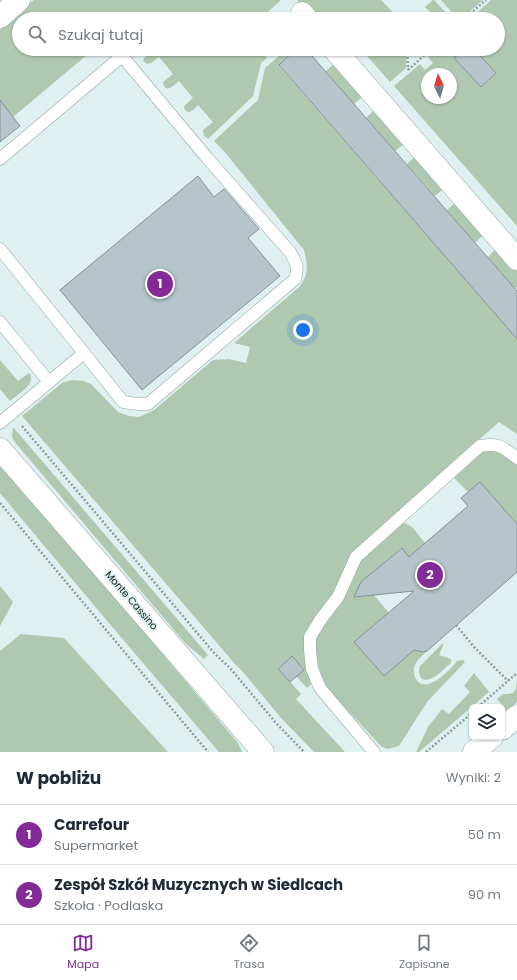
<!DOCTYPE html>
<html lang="pl">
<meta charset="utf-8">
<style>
:root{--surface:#fff;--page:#f6f6f7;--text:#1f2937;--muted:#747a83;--line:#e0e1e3;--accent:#832a96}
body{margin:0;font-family:Poppins,sans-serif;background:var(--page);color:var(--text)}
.controls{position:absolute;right:12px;bottom:12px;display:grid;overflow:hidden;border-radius:6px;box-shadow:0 1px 3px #0004}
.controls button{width:36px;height:36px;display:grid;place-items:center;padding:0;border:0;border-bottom:1px solid var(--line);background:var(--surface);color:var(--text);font:20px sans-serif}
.compass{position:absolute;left:421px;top:68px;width:36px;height:36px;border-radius:50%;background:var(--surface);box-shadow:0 1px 3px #0004;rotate:355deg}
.you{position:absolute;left:303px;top:330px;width:14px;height:14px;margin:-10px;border:3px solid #fff;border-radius:50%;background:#1a73e8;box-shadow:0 0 0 6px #1a73e833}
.badge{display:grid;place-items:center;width:26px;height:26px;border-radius:50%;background:var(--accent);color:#fff;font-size:13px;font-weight:700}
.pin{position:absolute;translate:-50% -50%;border:2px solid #fff;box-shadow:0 1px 4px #0006}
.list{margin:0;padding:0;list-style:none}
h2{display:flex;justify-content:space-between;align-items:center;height:52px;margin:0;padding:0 16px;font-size:17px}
h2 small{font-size:13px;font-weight:400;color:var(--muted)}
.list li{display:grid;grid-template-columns:26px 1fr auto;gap:12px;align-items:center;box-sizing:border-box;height:60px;padding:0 16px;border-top:1px solid var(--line)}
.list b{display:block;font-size:15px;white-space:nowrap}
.list p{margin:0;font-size:13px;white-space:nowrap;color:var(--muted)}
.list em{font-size:13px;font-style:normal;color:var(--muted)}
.icon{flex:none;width:22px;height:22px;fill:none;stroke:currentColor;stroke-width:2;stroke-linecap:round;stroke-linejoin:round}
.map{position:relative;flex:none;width:517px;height:752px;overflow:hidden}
.search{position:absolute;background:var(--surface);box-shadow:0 1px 3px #0004;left:12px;right:12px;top:12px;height:44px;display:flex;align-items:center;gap:10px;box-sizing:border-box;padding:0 14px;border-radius:22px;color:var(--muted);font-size:15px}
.sheet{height:172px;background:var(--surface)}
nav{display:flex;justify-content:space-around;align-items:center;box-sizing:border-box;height:56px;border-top:1px solid var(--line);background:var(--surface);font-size:11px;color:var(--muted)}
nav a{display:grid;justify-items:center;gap:2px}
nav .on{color:var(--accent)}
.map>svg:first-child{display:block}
.green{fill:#afc9b0;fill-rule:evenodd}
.building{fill:#b6c5ca;stroke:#849297}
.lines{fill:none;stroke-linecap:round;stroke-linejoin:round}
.lane-casing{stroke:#93a3a3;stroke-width:13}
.street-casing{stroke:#93a3a3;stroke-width:23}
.secondary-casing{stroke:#93a3a3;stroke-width:23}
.path{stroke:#919e9e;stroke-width:2.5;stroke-dasharray:2 2;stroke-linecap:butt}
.lane{stroke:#fff;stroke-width:12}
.street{stroke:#fff;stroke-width:22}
.secondary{stroke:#fff;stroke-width:22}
.labels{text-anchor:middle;stroke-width:4;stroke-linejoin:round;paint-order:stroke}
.street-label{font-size:10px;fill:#1a2121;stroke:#def0ef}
</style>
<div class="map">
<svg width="517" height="752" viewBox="0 0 517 752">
<rect width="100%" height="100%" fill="#def0ef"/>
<g class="green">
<path d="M 34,0 L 281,0 L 260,19 L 19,19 L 19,49 L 94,49 L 13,117 L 7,110 L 0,116 L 0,30 Z"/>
<path d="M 297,0 L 381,0 L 399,19 L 314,19 Z"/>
<path d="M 433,0 L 434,0 L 452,19 L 423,19 L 431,13 L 425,7 Z"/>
<path d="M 441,0 L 483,0 L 461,19 L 458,19 Z"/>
<path d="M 491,0 L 517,0 L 517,226 L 394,86 L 420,64 L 425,70 L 433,63 L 428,57 L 437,49 L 445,49 L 450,54 L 456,49 L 463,49 L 454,58 L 481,87 L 496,73 L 474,49 L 498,49 L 498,19 L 470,19 ZM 427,74 L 451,74 L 451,98 L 427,98 Z"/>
<path d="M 151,49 L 260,49 L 267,58 L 261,63 L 253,96 L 208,139 L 204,136 L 203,130 L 213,122 L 198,105 L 193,110 L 189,112 L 186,111 L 184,108 L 185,105 L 193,98 L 179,81 C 174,85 165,95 163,82 L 173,74 L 159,57 L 151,63 L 147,64 L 143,61 L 144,58 L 153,51 Z"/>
<path d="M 287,49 L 296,49 L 279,66 L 517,339 L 517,434 L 499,422 L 355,550 L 352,554 L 332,595 L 311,624 L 312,683 L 307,688 L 296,676 L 304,669 L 292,657 L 278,668 L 301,694 L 296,699 L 345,752 L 314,752 L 281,718 L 243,672 L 235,664 L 22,416 L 62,383 L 72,380 L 84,381 L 91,384 L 118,412 L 129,416 L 139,417 L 154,410 L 213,360 L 229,359 L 246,363 L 250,347 L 234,343 L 299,287 C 309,275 308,265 304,250 L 224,151 L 214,141 L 258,100 L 265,68 Z"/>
<path d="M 361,49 L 406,49 L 406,68 L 390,82 Z"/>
<path d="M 334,64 L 362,97 L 354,104 L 326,71 Z"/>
<path d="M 374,110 L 404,144 L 395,151 L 366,118 Z"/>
<path d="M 415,156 L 443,189 L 435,196 L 407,164 Z"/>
<path d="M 456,202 L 484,234 L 475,243 L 447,210 Z"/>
<path d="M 496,249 L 517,267 L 517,287 L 515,289 L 488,257 Z"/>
<path d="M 0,360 L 18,381 L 29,373 C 38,383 17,395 10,401 L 0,389 Z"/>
<path d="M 13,427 L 208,655 L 204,659 L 185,643 L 14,441 L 12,437 Z"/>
<path d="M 482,451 L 494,451 L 501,454 L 517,465 L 517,524 L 480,482 L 468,492 L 453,477 Z"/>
<path d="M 0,466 L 5,468 L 238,743 L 242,752 L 219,752 L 108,622 L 0,493 Z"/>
<path d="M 405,523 L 412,527 L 425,543 L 409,557 L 401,548 L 362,582 L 365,595 L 369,596 L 373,594 L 389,613 L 355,643 L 384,676 L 417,647 L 423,652 L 427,651 C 423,655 417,660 415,665 C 413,669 414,674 415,677 C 424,697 450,671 457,661 L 463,660 L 465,662 L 427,702 L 399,746 L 388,749 L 382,747 L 325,686 C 321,675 314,654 315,642 C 315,638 318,634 319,630 L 361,559 L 400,524 Z"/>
<path d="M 0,586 L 13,602 L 0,626 Z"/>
<path d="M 21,634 L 64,638 L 168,752 L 0,752 L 0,651 Z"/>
<path d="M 443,643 L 443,646 L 439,655 L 451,659 L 451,663 C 443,669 433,683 422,679 C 419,674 418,672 420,666 Z"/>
<path d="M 474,673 L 489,692 L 419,752 L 416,752 L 428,727 L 442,709 L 449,714 L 470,692 L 464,686 Z"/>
<path d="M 517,680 L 517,702 L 507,711 L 497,699 L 503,694 L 508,694 L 513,693 L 516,688 Z"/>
</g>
<g class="building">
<path d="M 296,49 L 306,49 L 517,291 L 517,339 L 279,65 Z"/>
<path d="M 463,49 L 474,49 L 496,73 L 481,87 L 454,58 Z"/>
<path d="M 0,100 L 20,126 L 0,142 Z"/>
<path d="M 198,176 L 214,197 L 224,189 L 259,229 L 248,238 L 280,276 L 142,390 L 60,290 Z"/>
<path d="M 480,482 L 517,524 L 517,572 L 427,651 L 423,652 L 414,650 L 384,676 L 354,642 L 414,591 L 354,597 L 361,582 L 402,548 L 409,557 L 468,506 L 461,498 Z"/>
<path d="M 292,656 L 304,670 L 290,682 L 278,669 Z"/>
</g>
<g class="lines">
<defs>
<g id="lane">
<path d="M 0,159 L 122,56 L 208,159 L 290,252 C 296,262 299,267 295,279 L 148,404 L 138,404 L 123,402 L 84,353 L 0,423"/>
<path d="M 0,249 L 84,353"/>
<path d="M 0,322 L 49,382"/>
<path d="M 374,752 L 320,688 L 312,669 L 310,650 L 310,637 L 321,619 L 338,597 L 356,557 L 480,446 C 500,443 502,447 517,458"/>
</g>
<g id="street">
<path d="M 302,13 L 307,19"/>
<path d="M 0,17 L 19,0"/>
<path d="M 334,49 L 517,259"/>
<path d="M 502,729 L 517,716"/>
<path d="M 474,752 L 492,737"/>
</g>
<path id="secondary" d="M 0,449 L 263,752"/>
</defs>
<use href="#lane" class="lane-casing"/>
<use href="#street" class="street-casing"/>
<use href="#secondary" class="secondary-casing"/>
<g class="path">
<path d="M 464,19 L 486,0"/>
<path d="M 407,49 L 408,70"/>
<path d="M 408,70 L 431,49"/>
<path d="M 22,426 L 215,654 L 230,668 L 276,723 L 304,752"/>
<path d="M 0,503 L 208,752"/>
<path d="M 456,625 L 474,647 L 508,681"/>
<path d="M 478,707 L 517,673"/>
<path d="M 426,752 L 472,713"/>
</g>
<use href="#lane" class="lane"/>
<use href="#street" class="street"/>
<use href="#secondary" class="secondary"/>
</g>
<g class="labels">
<g class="street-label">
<text transform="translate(132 600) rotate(49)" y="4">Monte Cassino</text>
</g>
</g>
</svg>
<div class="controls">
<button><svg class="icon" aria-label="layers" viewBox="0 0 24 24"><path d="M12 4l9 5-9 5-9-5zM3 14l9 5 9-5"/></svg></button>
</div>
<svg class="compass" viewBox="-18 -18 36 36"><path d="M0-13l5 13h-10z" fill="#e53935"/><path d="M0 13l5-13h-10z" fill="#747a83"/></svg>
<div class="you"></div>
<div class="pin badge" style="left:160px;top:284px">1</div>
<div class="pin badge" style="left:430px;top:575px">2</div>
<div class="search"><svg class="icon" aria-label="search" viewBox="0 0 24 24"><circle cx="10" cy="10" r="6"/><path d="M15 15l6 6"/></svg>Szukaj tutaj</div>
</div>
<section class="sheet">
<h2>W pobliżu<small>Wyniki: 2</small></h2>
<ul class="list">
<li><span class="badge">1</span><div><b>Carrefour</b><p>Supermarket</p></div><em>50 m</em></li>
<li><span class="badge">2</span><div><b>Zespół Szkół Muzycznych w Siedlcach</b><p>Szkoła · Podlaska</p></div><em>90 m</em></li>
</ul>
</section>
<nav>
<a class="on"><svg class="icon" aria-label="map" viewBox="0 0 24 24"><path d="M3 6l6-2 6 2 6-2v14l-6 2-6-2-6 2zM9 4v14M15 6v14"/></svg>Mapa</a>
<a><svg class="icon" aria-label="directions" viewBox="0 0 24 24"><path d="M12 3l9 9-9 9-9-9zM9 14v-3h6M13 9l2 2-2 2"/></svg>Trasa</a>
<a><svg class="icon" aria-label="saved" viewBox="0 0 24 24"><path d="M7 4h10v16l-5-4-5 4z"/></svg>Zapisane</a>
</nav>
